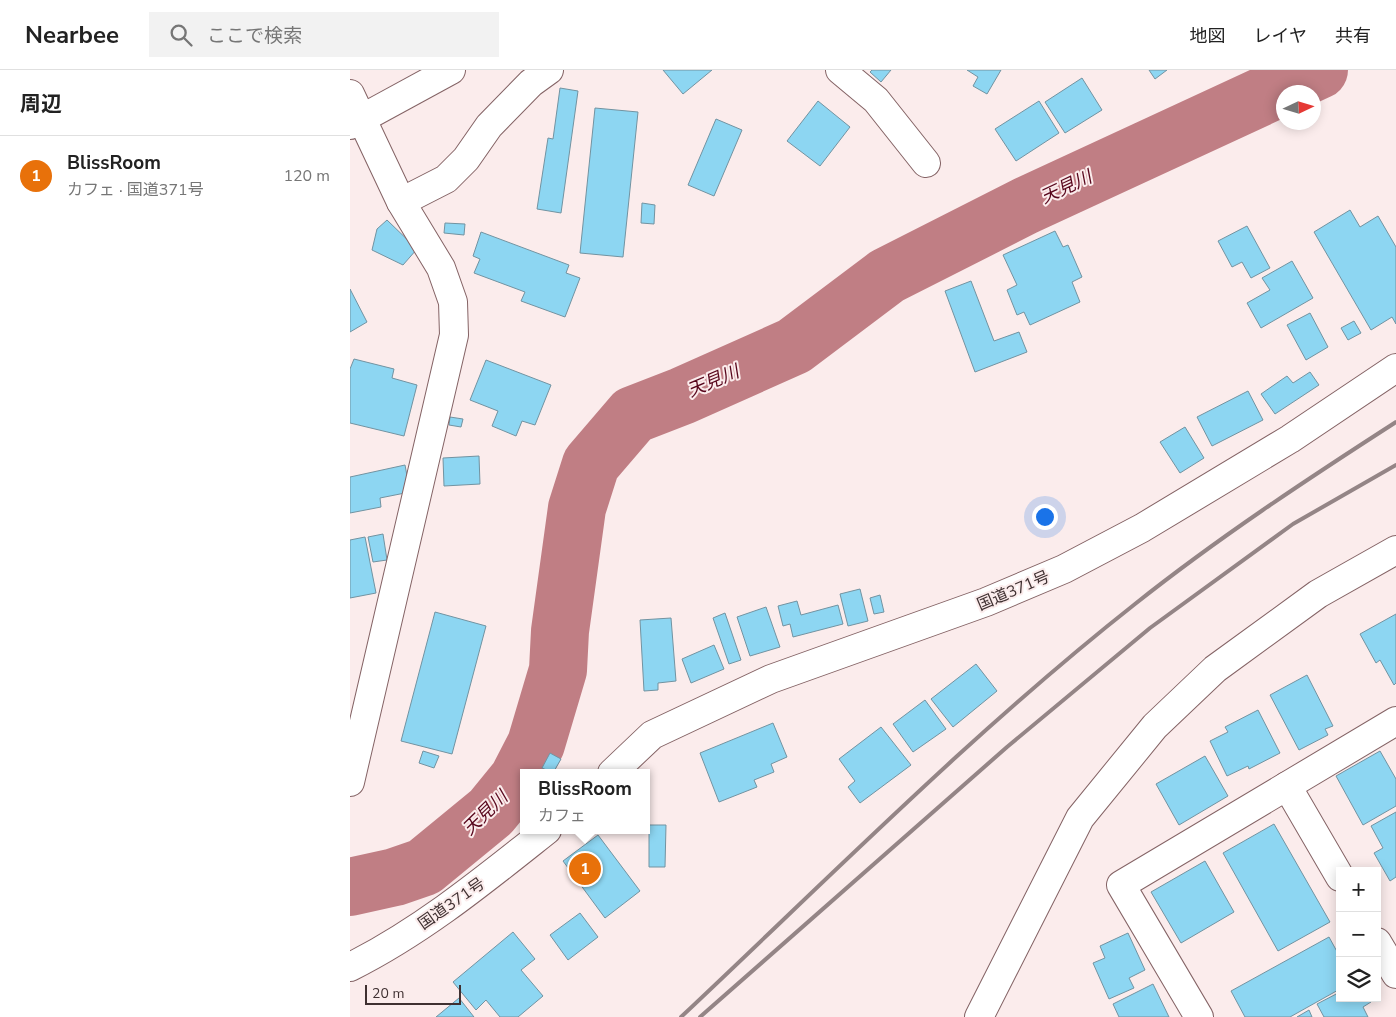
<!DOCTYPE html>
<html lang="ja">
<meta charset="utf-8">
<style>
:root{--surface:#fff;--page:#f2f2f2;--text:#222;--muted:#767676;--line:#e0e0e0;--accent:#111827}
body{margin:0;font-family:"Nunito Sans","Noto Sans JP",sans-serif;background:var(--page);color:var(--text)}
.controls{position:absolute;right:15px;bottom:15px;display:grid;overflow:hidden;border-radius:0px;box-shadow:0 2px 12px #0003}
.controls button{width:45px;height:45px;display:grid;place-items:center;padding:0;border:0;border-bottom:1px solid var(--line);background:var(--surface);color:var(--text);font:25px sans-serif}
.compass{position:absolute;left:926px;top:15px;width:45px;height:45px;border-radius:50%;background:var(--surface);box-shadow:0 2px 12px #0003;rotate:86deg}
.scale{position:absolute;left:15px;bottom:12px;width:96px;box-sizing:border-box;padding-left:5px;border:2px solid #3f3031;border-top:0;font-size:14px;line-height:18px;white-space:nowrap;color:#3f3031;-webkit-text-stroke:4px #fbecec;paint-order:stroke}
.you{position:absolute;left:694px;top:446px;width:18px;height:18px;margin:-12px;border:4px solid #fff;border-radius:50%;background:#1a73e8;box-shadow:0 0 0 8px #1a73e833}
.badge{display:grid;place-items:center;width:32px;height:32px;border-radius:50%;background:var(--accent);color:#fff;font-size:16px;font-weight:700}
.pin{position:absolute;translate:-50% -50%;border:2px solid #fff;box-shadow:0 1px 5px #0006}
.popup{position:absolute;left:170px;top:699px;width:130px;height:65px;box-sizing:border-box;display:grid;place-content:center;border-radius:0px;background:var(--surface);filter:drop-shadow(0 1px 4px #0005);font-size:16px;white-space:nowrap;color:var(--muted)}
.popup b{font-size:19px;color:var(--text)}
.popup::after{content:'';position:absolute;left:50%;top:100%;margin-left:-10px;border:10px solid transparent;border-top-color:var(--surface)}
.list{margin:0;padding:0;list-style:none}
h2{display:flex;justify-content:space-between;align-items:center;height:65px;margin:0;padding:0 20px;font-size:21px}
h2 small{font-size:16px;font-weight:400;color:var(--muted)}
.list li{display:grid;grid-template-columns:32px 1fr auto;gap:15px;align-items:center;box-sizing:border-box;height:80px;padding:0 20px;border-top:1px solid var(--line)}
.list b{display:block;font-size:19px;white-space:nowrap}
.list p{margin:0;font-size:16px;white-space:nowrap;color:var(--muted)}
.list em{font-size:16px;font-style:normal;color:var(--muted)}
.icon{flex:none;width:28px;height:28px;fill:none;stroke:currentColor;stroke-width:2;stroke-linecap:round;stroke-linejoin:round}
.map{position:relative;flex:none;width:1046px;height:947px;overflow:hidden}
header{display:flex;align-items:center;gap:30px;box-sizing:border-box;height:70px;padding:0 25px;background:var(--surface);border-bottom:1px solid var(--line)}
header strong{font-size:24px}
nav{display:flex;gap:28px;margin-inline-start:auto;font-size:18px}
.search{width:350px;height:45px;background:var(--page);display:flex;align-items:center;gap:12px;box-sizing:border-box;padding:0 18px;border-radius:0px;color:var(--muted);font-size:19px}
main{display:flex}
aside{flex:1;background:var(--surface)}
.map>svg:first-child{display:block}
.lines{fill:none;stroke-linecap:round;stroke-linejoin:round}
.river{stroke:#c07e84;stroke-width:58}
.building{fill:#8dd6f2;stroke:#7293a1}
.minor-casing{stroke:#846365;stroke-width:30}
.tertiary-casing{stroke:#846365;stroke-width:30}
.trunk-casing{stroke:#846365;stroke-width:30}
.minor{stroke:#fff;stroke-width:28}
.tertiary{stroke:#fff;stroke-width:28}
.trunk{stroke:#fff;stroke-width:28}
.rail{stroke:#948586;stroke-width:4}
.labels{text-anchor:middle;stroke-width:4;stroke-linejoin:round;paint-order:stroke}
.street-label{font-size:16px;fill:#3f3031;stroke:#fbecec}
.water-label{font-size:18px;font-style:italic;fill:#58061c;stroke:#fbecec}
</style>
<header>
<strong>Nearbee</strong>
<div class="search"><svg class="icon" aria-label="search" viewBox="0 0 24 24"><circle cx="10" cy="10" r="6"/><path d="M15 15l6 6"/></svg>ここで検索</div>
<nav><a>地図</a><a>レイヤ</a><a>共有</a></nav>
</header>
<main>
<aside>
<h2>周辺<small></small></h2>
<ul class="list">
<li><span class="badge" style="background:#e8710a">1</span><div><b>BlissRoom</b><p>カフェ · 国道371号</p></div><em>120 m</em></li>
</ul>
</aside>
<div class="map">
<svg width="1046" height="947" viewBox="0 0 1046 947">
<rect width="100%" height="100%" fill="#fbecec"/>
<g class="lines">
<path class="river" d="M 0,817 L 45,807 L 74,797 L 141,742 L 168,709 L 186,674 L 208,600 L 210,561 L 227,438 L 241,394 L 283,345 L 332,326 L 444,276 L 537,206 L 675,136 L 969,0"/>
</g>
<g class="building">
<path d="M 313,0 L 362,0 L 333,24 Z"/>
<path d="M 522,0 L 541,0 L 531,12 L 520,2 Z"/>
<path d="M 617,0 L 651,0 L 637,24 L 623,16 L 628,7 Z"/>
<path d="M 799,0 L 817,0 L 805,9 Z"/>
<path d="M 732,8 L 752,40 L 715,63 L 695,32 Z"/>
<path d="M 210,18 L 228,21 L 211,143 L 187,139 L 198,68 L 203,69 Z"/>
<path d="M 468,31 L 500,57 L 470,96 L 437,71 Z"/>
<path d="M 689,31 L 709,63 L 666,91 L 645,59 Z"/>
<path d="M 245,38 L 288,42 L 273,187 L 230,183 Z"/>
<path d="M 366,49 L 392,60 L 364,126 L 338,115 Z"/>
<path d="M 292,133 L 305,135 L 304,154 L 291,153 Z"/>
<path d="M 1000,140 L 1010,157 L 1028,146 L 1046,177 L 1046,254 L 1042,247 L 1021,260 L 964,162 Z"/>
<path d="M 37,150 L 67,179 L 53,195 L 22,180 L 27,159 Z"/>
<path d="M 95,153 L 115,154 L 114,165 L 94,163 Z"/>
<path d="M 897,156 L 920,198 L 901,208 L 892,192 L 882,197 L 868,171 Z"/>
<path d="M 705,161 L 713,177 L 718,175 L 732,207 L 722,212 L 730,232 L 680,255 L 674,242 L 667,245 L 657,220 L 667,215 L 653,185 Z"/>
<path d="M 131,162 L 219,195 L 216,203 L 230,208 L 215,247 L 171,231 L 175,222 L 124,203 L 130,189 L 123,186 Z"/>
<path d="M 942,191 L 963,228 L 911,258 L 897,233 L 920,220 L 912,208 Z"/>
<path d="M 621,211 L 644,271 L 669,262 L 677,282 L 625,302 L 595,221 Z"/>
<path d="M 0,219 L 17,252 L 0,262 Z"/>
<path d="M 960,243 L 978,277 L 956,290 L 937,255 Z"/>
<path d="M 1004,251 L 1011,263 L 998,270 L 991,258 Z"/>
<path d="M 4,289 L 44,299 L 42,308 L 67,315 L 54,366 L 0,353 L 0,299 Z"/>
<path d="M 136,290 L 201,315 L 185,355 L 172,351 L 166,366 L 142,356 L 148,341 L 120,330 Z"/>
<path d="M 960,302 L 969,315 L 925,344 L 911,324 L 937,306 L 943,313 Z"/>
<path d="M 898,321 L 913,350 L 862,376 L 847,347 Z"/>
<path d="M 100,347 L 113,349 L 111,357 L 99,355 Z"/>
<path d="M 835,357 L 854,388 L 830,403 L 810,372 Z"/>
<path d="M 129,386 L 130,414 L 94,416 L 93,388 Z"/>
<path d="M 55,395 L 60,422 L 30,428 L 31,437 L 0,443 L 0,407 Z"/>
<path d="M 33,464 L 37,490 L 23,492 L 18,467 Z"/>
<path d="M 15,467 L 26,523 L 0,528 L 0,470 Z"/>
<path d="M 510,519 L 518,551 L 498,556 L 490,524 Z"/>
<path d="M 530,525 L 534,542 L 524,544 L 520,528 Z"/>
<path d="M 447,531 L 451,545 L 488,535 L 493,554 L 443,567 L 440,554 L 433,556 L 428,536 Z"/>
<path d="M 416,537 L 430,577 L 400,586 L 387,547 Z"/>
<path d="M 85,542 L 136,556 L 102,684 L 51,671 Z"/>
<path d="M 375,543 L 391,590 L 379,594 L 363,548 Z"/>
<path d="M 1046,544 L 1046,613 L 1044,615 L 1030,590 L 1026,593 L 1010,564 Z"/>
<path d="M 321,548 L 326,611 L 308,613 L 308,620 L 294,621 L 290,550 Z"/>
<path d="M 364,575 L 374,599 L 341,613 L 332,589 Z"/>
<path d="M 626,594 L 647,621 L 603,657 L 581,629 Z"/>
<path d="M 957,605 L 983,656 L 975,659 L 978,665 L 949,680 L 920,625 Z"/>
<path d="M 575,630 L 596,659 L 563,682 L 543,654 Z"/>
<path d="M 908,640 L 930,683 L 899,699 L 898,696 L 877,706 L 860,671 L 878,662 L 875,657 Z"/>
<path d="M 423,653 L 437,687 L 421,694 L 424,702 L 404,710 L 407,717 L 369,732 L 350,683 Z"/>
<path d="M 531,657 L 561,695 L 510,733 L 498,717 L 505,711 L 489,689 Z"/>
<path d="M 73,681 L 89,686 L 84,698 L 69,693 Z"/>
<path d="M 1030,681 L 1046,709 L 1046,736 L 1013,755 L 986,706 Z"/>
<path d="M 200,683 L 211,689 L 203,703 L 192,698 Z"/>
<path d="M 855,686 L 878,726 L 829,755 L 806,714 Z"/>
<path d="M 1046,742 L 1046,807 L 1040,811 L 1024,783 L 1033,778 L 1021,756 Z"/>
<path d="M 924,754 L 980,852 L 928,881 L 873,783 Z"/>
<path d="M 299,755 L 316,755 L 315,797 L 299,797 Z"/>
<path d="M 248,765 L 290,821 L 255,848 L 213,791 Z"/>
<path d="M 855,791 L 884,842 L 831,873 L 801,822 Z"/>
<path d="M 230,843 L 248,867 L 218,890 L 200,865 Z"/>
<path d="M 163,862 L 185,889 L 171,900 L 193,926 L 168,947 L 150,947 L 136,930 L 126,940 L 103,912 Z"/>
<path d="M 778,863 L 795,900 L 779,908 L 784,918 L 759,929 L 743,893 L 755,888 L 750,876 Z"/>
<path d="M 979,867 L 990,887 L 990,919 L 940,947 L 895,947 L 881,921 Z"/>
<path d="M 803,914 L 819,947 L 769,947 L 763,934 Z"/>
<path d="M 990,922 L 990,928 L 1019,928 L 1021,932 L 1013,937 L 1018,947 L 974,947 L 967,934 Z"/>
<path d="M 109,928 L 124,947 L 86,947 Z"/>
<path d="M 959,940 L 962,947 L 947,947 Z"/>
</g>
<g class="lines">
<defs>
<g id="minor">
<path d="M 490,0 L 526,30 L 576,93"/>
<path d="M 0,24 L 51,132 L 91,198 L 103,232 L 104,265 L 0,712"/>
<path d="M 937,716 L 990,807"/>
<path d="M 1027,872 L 1046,904"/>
<path d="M 849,947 L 771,815 L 1046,651"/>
</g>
<path id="tertiary" d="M 629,947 L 730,748 L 805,656 L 865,599 L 968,524 L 1046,480"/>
<g id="trunk">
<path d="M 0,55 L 101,0"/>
<path d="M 51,132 L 96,109 L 116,89 L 139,56 L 181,13 L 199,0"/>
<path d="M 262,703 L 302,665 L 421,609 L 636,532 L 714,499 L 792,458 L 940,369 L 1046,298"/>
<path d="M 0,897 C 72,861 134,810 197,760"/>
</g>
</defs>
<use href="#minor" class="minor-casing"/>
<use href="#tertiary" class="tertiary-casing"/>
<use href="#trunk" class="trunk-casing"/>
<use href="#minor" class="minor"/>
<use href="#tertiary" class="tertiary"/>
<use href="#trunk" class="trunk"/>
<g class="rail">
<path d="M 331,947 C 480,807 624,661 785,534 C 868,468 956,410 1046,352"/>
<path d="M 350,947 L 657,677 L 800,558 L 943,454 L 1046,395"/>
</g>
</g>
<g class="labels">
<g class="street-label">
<text transform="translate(663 520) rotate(-23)" y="6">国道371号</text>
<text transform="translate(101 833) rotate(-35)" y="6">国道371号</text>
</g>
<g class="water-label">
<text transform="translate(716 117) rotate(-25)" y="6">天見川</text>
<text transform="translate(363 311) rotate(-23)" y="6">天見川</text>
<text transform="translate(135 743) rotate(-44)" y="6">天見川</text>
</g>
</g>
</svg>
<div class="controls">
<button>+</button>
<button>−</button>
<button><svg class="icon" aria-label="layers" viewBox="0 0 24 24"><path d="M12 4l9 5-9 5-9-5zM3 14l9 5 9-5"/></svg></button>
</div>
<svg class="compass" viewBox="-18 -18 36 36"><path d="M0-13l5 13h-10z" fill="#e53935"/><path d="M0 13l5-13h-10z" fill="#767676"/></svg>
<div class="scale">20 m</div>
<div class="you"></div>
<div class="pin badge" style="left:235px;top:799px;background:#e8710a">1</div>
<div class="popup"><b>BlissRoom</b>カフェ</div>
</div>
</main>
